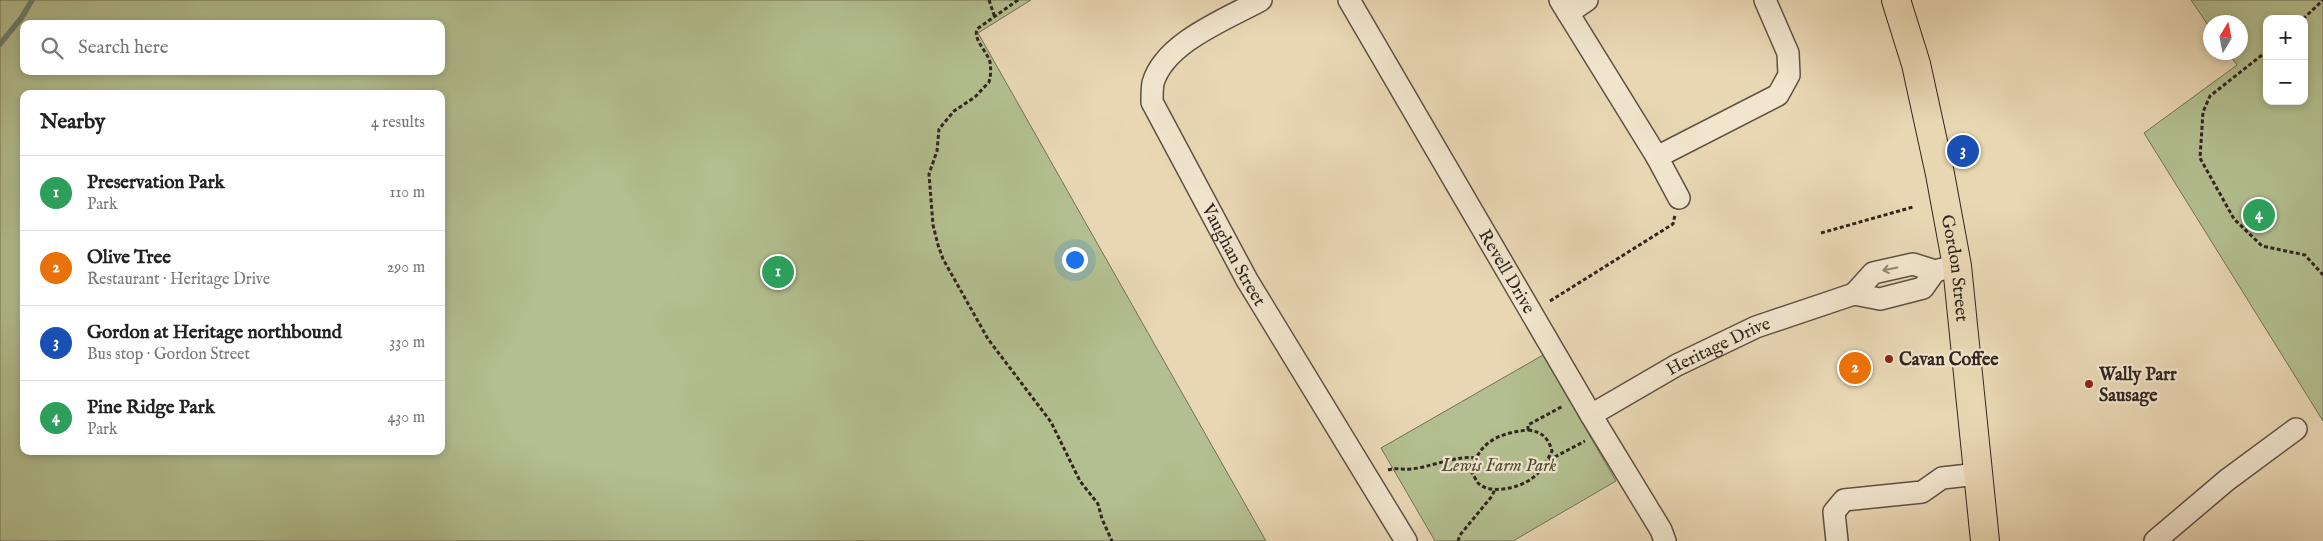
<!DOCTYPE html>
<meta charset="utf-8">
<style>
:root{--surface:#fff;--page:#f6f6f6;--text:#222;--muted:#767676;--line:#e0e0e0;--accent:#2563eb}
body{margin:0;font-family:"IM FELL English",serif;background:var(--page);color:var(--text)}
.controls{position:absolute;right:15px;top:15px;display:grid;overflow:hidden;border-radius:10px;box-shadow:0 2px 8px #0003}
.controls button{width:45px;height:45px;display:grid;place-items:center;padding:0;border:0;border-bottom:1px solid var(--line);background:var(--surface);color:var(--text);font:25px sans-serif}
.compass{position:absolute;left:2203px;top:15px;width:45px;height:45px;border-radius:50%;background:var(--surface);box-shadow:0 2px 8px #0003;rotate:10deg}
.you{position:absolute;left:1074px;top:259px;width:18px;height:18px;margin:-12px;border:4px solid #fff;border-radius:50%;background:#1a73e8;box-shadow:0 0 0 8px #1a73e833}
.badge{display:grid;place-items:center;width:32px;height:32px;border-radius:50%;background:var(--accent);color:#fff;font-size:16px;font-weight:700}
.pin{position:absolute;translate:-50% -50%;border:2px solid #fff;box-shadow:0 1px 5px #0006}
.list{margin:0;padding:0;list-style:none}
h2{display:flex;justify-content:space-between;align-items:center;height:65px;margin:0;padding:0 20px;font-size:21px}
h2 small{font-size:16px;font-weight:400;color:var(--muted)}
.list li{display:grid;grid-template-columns:32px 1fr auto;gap:15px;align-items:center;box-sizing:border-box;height:75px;padding:0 20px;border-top:1px solid var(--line)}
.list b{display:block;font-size:19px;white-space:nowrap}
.list p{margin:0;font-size:16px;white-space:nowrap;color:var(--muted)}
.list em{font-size:16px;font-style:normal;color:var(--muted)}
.icon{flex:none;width:28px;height:28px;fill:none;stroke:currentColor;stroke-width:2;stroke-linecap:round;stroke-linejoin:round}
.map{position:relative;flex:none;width:2323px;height:541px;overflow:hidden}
.search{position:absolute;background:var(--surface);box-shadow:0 2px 8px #0003;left:20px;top:20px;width:425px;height:55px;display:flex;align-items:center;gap:12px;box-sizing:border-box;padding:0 18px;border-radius:10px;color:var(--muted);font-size:19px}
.panel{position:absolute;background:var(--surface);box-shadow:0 2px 8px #0003;left:20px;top:90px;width:425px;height:365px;border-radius:10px}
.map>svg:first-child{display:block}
.green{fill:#b3bf90;stroke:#727257;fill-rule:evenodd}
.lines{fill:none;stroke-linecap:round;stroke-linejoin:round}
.stream{stroke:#6e7e72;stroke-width:5.5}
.minor-casing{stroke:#5f5244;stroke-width:24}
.major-casing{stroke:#31251e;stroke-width:30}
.path{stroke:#31251e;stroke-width:3;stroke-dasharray:4 2.5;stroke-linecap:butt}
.minor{stroke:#f1e5ce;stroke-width:21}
.major{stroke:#e9d7b4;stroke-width:28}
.oneway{stroke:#918576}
.poi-dot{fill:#8f2418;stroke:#f1e5ce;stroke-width:2}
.labels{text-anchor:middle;stroke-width:4.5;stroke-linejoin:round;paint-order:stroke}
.street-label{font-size:18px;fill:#31251e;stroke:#f1e5ce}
.poi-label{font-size:18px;font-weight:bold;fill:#31251e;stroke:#f1e5ce;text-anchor:start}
.park-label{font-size:18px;font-style:italic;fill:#524c3a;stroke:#f1e5ce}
</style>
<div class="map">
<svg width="2323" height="541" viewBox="0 0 2323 541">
<rect width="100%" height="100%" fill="#e9d7b4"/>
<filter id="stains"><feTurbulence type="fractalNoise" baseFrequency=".004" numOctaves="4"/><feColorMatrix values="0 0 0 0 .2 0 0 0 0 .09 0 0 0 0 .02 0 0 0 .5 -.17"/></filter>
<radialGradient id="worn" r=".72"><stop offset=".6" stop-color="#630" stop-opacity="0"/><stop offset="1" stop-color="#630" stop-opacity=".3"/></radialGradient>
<g class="green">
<path d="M 0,0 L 1031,0 L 978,33 L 1266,541 L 0,541 ZM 24,24 L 441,24 L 441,71 L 24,71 ZM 24,94 L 441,94 L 441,451 L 24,451 Z"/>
<path d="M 2191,0 L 2323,0 L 2323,421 L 2144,133 L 2237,65 L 2228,53 L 2240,52 L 2240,22 L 2210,22 L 2210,28 ZM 2267,19 L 2304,19 L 2304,101 L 2267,101 Z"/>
<path d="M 1543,355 L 1616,481 L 1513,541 L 1435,541 L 1381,448 Z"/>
</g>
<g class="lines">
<path class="stream" d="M 0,44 L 22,17 L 32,0"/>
<defs>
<g id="minor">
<path id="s1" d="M 1261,0 C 1227,19 1165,42 1153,83 C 1152,89 1152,96 1152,102 L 1247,280 L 1406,541"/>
<path id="s2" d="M 1349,0 L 1591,415 L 1661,530 L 1665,541"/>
<path d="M 1560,0 L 1657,157 L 1679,198"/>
<path d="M 1568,13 L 1587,0"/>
<path d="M 1657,157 L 1778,95 L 1789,75 L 1788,53 L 1765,0"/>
<path d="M 1854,294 L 1873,273 L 1913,264 L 1935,271 L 1947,268"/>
<path id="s3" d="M 1591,415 L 1677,365 L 1756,327 L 1854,294 L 1880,299 L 1923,288 L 1935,271"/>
<path d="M 1837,541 L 1834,512 L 1844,500 L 1922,492 L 1942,478 L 1978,474"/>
<path d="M 2155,541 L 2227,480 L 2296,429"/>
</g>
<g id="major">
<path id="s4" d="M 1896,0 L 1916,64 L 1940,174 L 1957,266 L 1985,541"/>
</g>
</defs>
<use href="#minor" class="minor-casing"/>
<use href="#major" class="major-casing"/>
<g class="path">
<path d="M 989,0 L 995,18"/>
<path d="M 1018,0 L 977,29 C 973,40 987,51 990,62 C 991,69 991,75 989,82 L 975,97 L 954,111 L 939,129 L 937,151 L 929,174 L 933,225 L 938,245 L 943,259 L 988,339 L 1051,422 L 1080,481 L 1098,504 L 1102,519 L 1112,541"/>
<path d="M 2303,19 L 2323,0"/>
<path d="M 2267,51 L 2210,96 L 2203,112 L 2200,158 L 2234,219 L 2262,246 L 2305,255 L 2323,275"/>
<path d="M 1821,233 L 1913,207"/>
<path d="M 1550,301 L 1673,224 L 1675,215"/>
<path d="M 1528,430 C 1542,432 1548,437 1552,451 C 1547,461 1541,473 1531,479 C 1519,488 1490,495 1478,483 C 1476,480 1474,476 1472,473 C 1477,442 1499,433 1528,430 Z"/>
<path d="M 1528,430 L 1528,425 L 1563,406"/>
<path d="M 1549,460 L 1585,441"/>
<path d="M 1388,470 C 1397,467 1402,470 1412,469 C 1430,467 1458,455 1475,458"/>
<path d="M 1458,541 L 1460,535 L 1492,496 L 1495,489"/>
</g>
<use href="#minor" class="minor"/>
<use href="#major" class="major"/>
</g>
<defs><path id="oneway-shaft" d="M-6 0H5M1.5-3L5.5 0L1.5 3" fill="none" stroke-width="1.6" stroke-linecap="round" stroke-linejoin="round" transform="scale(1.25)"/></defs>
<use class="oneway" href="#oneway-shaft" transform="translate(1890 269) rotate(168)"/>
<g class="poi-dot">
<circle cx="1889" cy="359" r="5"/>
<circle cx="2089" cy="384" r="5"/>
</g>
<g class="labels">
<g class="street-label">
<text dy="6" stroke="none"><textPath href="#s1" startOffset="332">Vaughan Street</textPath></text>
<text dy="6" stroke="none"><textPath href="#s4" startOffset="275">Gordon Street</textPath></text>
<text dy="6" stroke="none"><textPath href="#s2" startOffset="314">Revell Drive</textPath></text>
<text dy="6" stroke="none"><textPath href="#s3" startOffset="145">Heritage Drive</textPath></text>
</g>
<g class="poi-label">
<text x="1899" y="365">Cavan Coffee</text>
<text x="2099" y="380">Wally Parr<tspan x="2099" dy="21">Sausage</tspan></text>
</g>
<g class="park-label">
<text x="1499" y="471">Lewis Farm Park</text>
</g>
</g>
<rect width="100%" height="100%" filter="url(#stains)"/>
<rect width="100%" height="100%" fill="url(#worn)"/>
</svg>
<div class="controls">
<button>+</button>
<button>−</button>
</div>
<svg class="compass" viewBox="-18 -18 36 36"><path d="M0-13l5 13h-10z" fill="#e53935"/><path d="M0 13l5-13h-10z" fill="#767676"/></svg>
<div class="you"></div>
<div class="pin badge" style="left:778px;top:272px;background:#2e9e5b">1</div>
<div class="pin badge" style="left:1855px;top:368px;background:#e8710a">2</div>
<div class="pin badge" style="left:1963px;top:151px;background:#1a4fb4">3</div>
<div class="pin badge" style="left:2259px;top:215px;background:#2e9e5b">4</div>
<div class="search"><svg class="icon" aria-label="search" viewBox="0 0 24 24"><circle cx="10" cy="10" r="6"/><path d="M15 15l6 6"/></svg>Search here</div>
<section class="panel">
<h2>Nearby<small>4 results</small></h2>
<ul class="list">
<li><span class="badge" style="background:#2e9e5b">1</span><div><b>Preservation Park</b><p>Park</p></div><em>110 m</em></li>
<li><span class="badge" style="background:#e8710a">2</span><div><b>Olive Tree</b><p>Restaurant · Heritage Drive</p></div><em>290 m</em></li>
<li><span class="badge" style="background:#1a4fb4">3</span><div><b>Gordon at Heritage northbound</b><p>Bus stop · Gordon Street</p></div><em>330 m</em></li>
<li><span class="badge" style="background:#2e9e5b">4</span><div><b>Pine Ridge Park</b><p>Park</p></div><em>430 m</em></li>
</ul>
</section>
</div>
